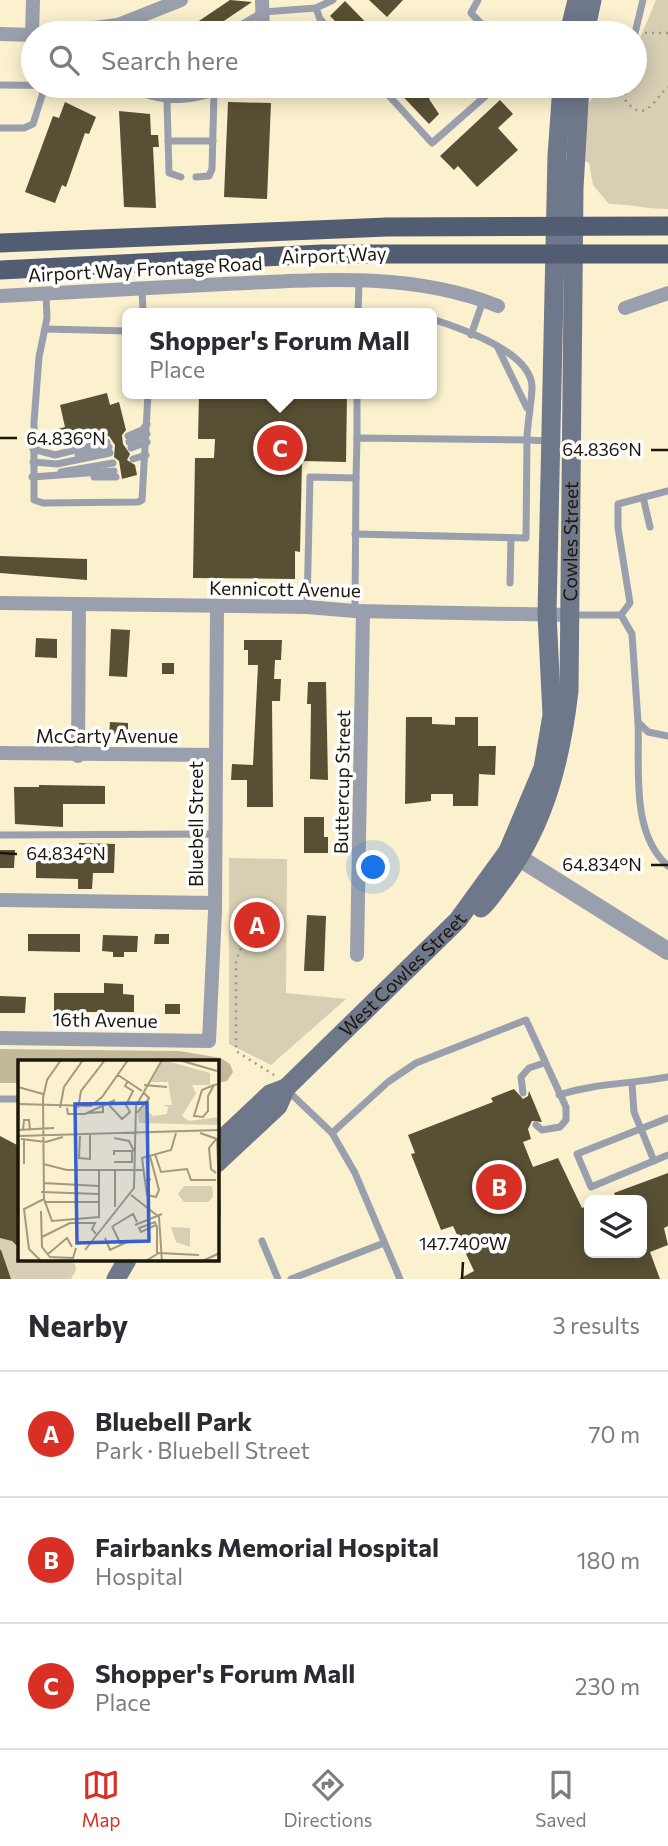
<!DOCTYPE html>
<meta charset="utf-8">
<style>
:root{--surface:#fff;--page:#f7f7f7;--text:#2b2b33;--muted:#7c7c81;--line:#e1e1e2;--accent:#d93025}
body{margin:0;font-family:Commissioner,sans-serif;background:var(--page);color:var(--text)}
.controls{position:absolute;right:21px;bottom:21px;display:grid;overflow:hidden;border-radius:10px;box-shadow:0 4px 18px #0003}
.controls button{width:63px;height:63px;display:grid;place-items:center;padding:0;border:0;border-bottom:2px solid var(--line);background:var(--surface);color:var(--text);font:35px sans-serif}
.you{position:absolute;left:374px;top:868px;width:24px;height:24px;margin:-18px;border:5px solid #fff;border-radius:50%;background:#1a73e8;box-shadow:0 0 0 10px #1a73e833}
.badge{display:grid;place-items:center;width:46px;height:46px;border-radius:50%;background:var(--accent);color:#fff;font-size:23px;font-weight:700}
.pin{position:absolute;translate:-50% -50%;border:4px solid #fff;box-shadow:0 2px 7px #0006}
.popup{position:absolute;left:122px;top:308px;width:315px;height:91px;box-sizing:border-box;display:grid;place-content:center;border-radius:10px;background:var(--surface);filter:drop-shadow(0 2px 5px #0005);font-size:23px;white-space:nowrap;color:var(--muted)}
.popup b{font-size:26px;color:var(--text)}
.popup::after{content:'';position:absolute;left:50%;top:100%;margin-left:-14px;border:14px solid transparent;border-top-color:var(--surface)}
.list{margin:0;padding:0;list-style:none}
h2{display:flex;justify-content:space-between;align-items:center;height:91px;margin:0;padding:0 28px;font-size:30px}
h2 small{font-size:23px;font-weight:400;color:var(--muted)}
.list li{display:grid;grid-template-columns:46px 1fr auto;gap:21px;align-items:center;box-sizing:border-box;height:126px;padding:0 28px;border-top:2px solid var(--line)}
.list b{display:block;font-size:26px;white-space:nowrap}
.list p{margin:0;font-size:23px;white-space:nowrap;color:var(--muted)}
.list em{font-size:23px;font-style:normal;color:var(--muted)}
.icon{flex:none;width:38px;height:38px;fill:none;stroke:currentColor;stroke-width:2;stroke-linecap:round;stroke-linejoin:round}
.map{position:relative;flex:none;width:668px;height:1279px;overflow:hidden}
.search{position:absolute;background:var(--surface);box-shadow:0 4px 18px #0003;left:21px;right:21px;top:21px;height:77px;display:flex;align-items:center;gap:18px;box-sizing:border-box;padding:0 24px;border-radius:38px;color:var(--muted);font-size:26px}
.sheet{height:469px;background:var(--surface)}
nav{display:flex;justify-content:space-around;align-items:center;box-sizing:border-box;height:98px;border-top:2px solid var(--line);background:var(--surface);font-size:19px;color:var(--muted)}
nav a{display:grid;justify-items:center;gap:4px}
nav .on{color:var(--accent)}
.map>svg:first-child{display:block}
.green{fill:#d7cfb4}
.forest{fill:#c2b99a}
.building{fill:#585034}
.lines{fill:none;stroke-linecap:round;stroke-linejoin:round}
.path{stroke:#9f977e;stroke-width:2.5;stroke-dasharray:2 5;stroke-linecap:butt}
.service{stroke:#999fac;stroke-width:7}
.minor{stroke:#999fac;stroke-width:14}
.tertiary{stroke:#999fac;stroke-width:18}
.secondary{stroke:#6f788b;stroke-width:19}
.primary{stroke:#525c73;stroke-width:19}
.ticks{fill:none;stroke:#1b170b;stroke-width:2.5}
.labels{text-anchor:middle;stroke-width:7;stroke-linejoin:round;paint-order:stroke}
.street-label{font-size:19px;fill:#1b170b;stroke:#fefefe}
.inset-road{fill:none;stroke:#a19a81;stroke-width:2}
.view{fill:#395ecf;fill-opacity:0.15;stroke:#395ecf;stroke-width:3.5}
.inset-edge{fill:none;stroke:#1b170b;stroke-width:3.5}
.ticks-label{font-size:18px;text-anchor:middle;fill:#1b170b;stroke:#fefefe;stroke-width:7;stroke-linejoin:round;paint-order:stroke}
</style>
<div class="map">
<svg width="668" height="1279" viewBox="0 0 668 1279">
<rect width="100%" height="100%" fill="#fbf1cf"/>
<g class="green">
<path d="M 656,0 L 668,0 L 668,209 C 647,209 629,204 609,204 L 593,185 L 589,163 L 584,161 L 589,102 L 606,86 L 635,86 L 635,50 Z"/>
<path d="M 229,858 L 287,859 L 286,993 L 346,999 L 271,1065 L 229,1044 Z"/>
<path d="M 0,1238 C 14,1239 19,1246 19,1260 L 68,1260 L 75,1264 L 76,1270 L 71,1279 L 11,1279 L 0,1258 Z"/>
</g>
<path class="forest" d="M 0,1049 L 179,1051 L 221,1058 L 230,1064 L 233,1072 L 227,1081 L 217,1083 L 217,1062 L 19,1062 L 19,1083 L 0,1083 Z"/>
<g class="building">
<path d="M 230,0 L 252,2 L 206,33 L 193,25 Z"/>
<path d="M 369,0 L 403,0 L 387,17 Z"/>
<path d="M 345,1 L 376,33 L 347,33 L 330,16 Z"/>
<path d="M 393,86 L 443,86 L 429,99 L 439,114 L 429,124 Z"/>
<path d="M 500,100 L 513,114 L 498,128 L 518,150 L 477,187 L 458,166 L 454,170 L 440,156 Z"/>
<path d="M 65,102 L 96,117 L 89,134 L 85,133 L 66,187 L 62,185 L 55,203 L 25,192 L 53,116 L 59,118 Z"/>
<path d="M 228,102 L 271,103 L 267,199 L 224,197 Z"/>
<path d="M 119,111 L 150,114 L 151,135 L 158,135 L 159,147 L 153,147 L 156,208 L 124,207 Z"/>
<path d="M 107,393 L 110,405 L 119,402 L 126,430 L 122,435 L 123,444 L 130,454 L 127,460 L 135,465 L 137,475 L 122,479 L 119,461 L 114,457 L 115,445 L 109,436 L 62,447 L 58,429 L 65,427 L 60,405 Z"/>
<path d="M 199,394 L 347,394 L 346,462 L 302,461 L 300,552 L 295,551 L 295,579 L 193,578 L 195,458 L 214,458 L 215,439 L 198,439 Z"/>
<path d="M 0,556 L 87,559 L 87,580 L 0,573 Z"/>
<path d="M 111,629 L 130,630 L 127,677 L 109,676 Z"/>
<path d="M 36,638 L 57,639 L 57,658 L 35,657 Z"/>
<path d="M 244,640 L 282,640 L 281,660 L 275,660 L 274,679 L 281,679 L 280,701 L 272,701 L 273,807 L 247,807 L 247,780 L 231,780 L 232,764 L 253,765 L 258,665 L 248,665 L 248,650 L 244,650 Z"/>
<rect x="162" y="663" width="12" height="11"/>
<path d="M 308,682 L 326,682 L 328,780 L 310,779 L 311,704 L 307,704 Z"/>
<path d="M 406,717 L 432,717 L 432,724 L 455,725 L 455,717 L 478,717 L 478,746 L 496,746 L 495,775 L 479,774 L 478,806 L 453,806 L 453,794 L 431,794 L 431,801 L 405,804 Z"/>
<path d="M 110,722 L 128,723 L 128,735 L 109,734 Z"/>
<path d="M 39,785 L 105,786 L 105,804 L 63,804 L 63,827 L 15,824 L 14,787 L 39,787 Z"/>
<path d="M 304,817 L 324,817 L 324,837 L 328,837 L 328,853 L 304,853 Z"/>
<path d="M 79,843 L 115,844 L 114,873 L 93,873 L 92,889 L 78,889 L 78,879 L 36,878 L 36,851 L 79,852 Z"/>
<path d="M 0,850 L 15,850 L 14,868 L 0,868 Z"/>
<path d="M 307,915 L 326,916 L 324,971 L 304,971 Z"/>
<path d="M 28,934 L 80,934 L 80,952 L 28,951 Z"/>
<path d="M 155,934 L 169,934 L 169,944 L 154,944 Z"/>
<path d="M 103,935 L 138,936 L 137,952 L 124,952 L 124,957 L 113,957 L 113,952 L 102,951 Z"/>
<path d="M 104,983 L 123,984 L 123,994 L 134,995 L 134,1012 L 54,1012 L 54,993 L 104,993 Z"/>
<path d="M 0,996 L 26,997 L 25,1013 L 0,1013 Z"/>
<rect x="165" y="1004" width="15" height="10"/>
<path d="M 514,1089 L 523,1099 L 528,1096 L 529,1091 L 542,1122 L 532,1121 L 528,1129 L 531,1139 L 523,1142 L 533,1167 L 558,1158 L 582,1208 L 589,1205 L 589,1253 L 642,1253 L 642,1200 L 617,1200 L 614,1193 L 668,1173 L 668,1226 L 664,1228 L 668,1245 L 650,1252 L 660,1279 L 459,1279 L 474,1271 L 453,1226 L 441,1230 L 411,1154 L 415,1153 L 408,1135 L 493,1102 L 491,1098 Z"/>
<path d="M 0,1136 L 19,1146 L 19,1248 L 12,1241 L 0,1238 Z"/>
<path d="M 0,1250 L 1,1250 L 11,1279 L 0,1279 Z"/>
</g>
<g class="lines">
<g class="path">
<path d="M 645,33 L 668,33"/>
<path d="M 635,53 L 638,66 L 635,73"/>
<path d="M 625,86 L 625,100 C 646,126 654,98 668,87"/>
<path d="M 232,922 L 240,923 L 245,939 L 236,960 L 236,1051 L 274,1075"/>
<path d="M 241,922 L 258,919"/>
</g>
<g class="service">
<path d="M 478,0 L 471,13 L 490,33"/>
<path d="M 316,8 L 320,19 L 333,33"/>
<path d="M 227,33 L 263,12 L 316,8 L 333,0"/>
<path d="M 635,33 L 643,0"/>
<path d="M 0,85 L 101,86"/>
<path d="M 125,86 C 169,107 191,101 236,86"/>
<path d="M 380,86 L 432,143 L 497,86"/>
<path d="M 167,101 L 169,173 L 181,177"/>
<path d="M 0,128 L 24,128 L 33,124 L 45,86"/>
<path d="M 168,141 L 213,141"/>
<path d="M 196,177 L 209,176 L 212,169 L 214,93"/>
<path d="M 142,288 L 143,313"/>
<path d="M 46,294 L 47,318 L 39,357 L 34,422 L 34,500 L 43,503 L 138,502 L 142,500 L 148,394"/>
<path d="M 358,313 L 359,281"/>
<path d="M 432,319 C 460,328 530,351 532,386 C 532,402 527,423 527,440 L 549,441"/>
<path d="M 45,329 L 128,331"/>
<path d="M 471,335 L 483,301"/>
<path d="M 497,346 L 527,408"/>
<path d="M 128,436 L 142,430 L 147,424"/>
<path d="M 357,438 L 357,394"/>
<path d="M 129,442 L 147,434"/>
<path d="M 131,448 L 147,442"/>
<path d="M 33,449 L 55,455 L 107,442"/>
<path d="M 78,455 L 109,447"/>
<path d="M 133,459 L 146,455"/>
<path d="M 33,462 L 57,464 L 110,453"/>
<path d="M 61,472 L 113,463"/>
<path d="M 32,477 L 114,471"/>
<path d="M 94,477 L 116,477"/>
<path d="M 643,497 L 650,527"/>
<path d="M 355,534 L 526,538 L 527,440 L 357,438 L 356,478"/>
<path d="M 510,583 L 511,538"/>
<path d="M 307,607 L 310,477 L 356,478 L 355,611"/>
<path d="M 573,615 L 621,615"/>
<path d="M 621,615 L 630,603 L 618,528 L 618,504 L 668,491"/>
<path d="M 621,615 L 632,634 L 638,722 L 648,732 L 668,736"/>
<path d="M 638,722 C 640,767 630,833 668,866"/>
<path d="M 0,835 L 214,834"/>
<path d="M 632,1084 L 634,1112 L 654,1161"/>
<path d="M 286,1089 L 332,1133 L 355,1173 L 400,1279"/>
<path d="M 523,1093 L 521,1077 L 529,1068 L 544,1063"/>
<path d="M 559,1095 C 595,1083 631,1084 668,1077"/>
<path d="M 0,1099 L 19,1099"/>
<path d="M 668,1118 L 577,1154 L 591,1187 L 668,1155"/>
<path d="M 332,1133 L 388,1082 L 416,1063 L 526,1020 L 566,1107 L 566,1120 L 560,1127 L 542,1130 L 536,1125"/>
<path d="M 262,1241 L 278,1279"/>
<path d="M 291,1279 L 384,1243"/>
</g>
<g class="minor">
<path d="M 262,0 L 263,33"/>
<path d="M 53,33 L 118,25 L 181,0"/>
<path d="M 0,34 L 33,35"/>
<path d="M 32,35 L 33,0"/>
<path d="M 0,296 C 75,292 149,288 224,284 C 316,280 411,271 498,306"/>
<path d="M 625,308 L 668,293"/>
<path d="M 0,603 L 307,607 L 355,611 L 569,615"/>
<path d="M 0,753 L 215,755"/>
<path d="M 78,756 L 79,605"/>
<path d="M 0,900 L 215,903"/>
<path d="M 357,955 L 363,611"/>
<path d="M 0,1038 L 209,1041 L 215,911 L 217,607"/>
</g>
<path class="tertiary" d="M 508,851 L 668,951"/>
<g class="secondary">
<path d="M 569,33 L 577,0"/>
<path d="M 585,33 L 592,0"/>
<path id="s1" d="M 481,908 C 490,900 497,888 505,878 C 546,822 561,758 569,691 L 574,188 L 580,86"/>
<path d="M 217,1144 L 270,1094 L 286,1088"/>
<path id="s2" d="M 217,1163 L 278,1106 L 286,1088 L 458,920 L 508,851 L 543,768 L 552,715 L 547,614 L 557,156 L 562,86"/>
<path d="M 116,1279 L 127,1260"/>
</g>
<g class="primary">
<path d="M 0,243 L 387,227 L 668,226"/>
<path d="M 0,270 L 322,254 L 668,254"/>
</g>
</g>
<path class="ticks" d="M 0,438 L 17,438M 651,450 L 668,450M 0,853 L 17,854M 651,865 L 668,865M 462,1279 L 463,1262"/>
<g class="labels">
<g class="street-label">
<text transform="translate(334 255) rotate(-2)" y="7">Airport Way</text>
<text transform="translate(145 269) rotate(-3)" y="7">Airport Way Frontage Road</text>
<text dy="7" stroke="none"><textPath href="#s1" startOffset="388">Cowles Street</textPath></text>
<text transform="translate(285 589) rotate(1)" y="7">Kennicott Avenue</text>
<text x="107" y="743">McCarty Avenue</text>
<text transform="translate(342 782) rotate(-89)" y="7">Buttercup Street</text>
<text transform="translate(196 824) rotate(-90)" y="7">Bluebell Street</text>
<text dy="7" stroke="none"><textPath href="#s2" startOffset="266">West Cowles Street</textPath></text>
<text transform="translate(105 1020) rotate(1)" y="7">16th Avenue</text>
</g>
</g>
<g transform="translate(18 1060)">
<rect width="201" height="201" fill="#fbf1cf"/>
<path d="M 145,0 L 192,13 L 192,25 L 174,25 L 178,33 L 164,56 L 171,61 L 201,57 L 201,65 L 121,63 L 120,54 L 132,37 L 129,51 L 135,56 L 149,54 L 150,47 L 145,45 L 154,45 L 150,22 L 133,22 ZM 166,126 L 194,126 L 195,137 L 190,142 L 166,142 L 160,134 ZM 153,167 L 172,168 L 172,187 L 158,182 Z" fill="#d7cfb4"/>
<path class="inset-road" d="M 43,0 L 29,20 L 25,38 L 26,139 L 34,161 L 81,157 L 81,110M 161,0 L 199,11M 100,15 L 124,31M 126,25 L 149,27M 196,25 L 190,36 L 190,51 L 185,57 L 176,56 L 184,30 L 196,25 L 202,24M 0,27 L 25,34M 0,44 L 73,46 L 84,37 L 110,0M 91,45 L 104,59 L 112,52 L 108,45 L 115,31 L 107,26 L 110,21M 42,48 L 46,27 L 65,0M 49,48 L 50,54 L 67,54 L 97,40M 60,48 L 63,31 L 87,0M 69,53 L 85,52 L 85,45M 119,53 L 131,38 L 125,32M 0,70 L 36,68M 5,70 L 6,60 L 11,60 L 12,70M 182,73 L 202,80M 0,76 L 202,70M 62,76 L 61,98 L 72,99 L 72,75M 96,78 L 111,81 L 116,91M 199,78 L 202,157M 3,79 L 28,82 L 45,77M 137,94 L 143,112 L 169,109 L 173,120 L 198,120M 96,95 L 96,91 L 114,91 L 114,102 L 96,102M 6,104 L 6,79M 25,104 L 49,110 L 125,110M 198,113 L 193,109 L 191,88 L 199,78M 133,119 L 127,121 L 124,98 L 153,90 L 158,73M 127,121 L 129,135 L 138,137 L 141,130 L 132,96M 25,123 L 81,126M 23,132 L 81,134M 113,135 L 141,157 L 144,202M 26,142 L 82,142M 97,147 L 97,110M 23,151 L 24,187 L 32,197 L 55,198 L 58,188M 117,165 L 144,154M 138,165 L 123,172 L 121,168 L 137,162 L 138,165 L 139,167 L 139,193M 94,166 L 103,185M 95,166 L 115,154 L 119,162M 24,177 L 52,163 L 77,163 L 74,169 L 78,174M 87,178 L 92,190 L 109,182M 67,190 L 116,128 L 118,46 L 144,0M 30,194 L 49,178 L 54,187M 24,202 L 11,189 L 6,149 L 26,139M 126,202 L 141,193 L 181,195M 182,202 L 202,193"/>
<path class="view" d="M 129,43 L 131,181 L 59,183 L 57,44 Z"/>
<rect width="201" height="201" class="inset-edge"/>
</g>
<g class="ticks-label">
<text x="66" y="445">64.836°N</text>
<text x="602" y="456">64.836°N</text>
<text x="66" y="860">64.834°N</text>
<text x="602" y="871">64.834°N</text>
<text x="463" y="1250">147.740°W</text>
</g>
</svg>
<div class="controls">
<button><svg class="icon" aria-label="layers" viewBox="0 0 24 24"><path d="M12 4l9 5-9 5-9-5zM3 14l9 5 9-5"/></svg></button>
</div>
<div class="you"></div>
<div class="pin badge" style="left:257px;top:925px">A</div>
<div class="pin badge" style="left:499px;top:1187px">B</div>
<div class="pin badge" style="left:280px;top:448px">C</div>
<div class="popup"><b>Shopper's Forum Mall</b>Place</div>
<div class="search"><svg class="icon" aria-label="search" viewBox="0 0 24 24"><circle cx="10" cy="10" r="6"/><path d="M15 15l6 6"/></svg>Search here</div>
</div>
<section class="sheet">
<h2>Nearby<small>3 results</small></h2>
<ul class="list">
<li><span class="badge">A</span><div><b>Bluebell Park</b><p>Park · Bluebell Street</p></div><em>70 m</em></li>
<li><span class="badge">B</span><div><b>Fairbanks Memorial Hospital</b><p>Hospital</p></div><em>180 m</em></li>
<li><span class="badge">C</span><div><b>Shopper's Forum Mall</b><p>Place</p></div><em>230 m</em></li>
</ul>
</section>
<nav>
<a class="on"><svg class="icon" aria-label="map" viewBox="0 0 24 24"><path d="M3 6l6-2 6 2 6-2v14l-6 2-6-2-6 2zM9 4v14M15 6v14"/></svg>Map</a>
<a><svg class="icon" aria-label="directions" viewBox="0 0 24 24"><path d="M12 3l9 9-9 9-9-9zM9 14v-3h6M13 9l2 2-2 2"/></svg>Directions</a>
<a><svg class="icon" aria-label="saved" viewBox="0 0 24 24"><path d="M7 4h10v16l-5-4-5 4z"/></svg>Saved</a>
</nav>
